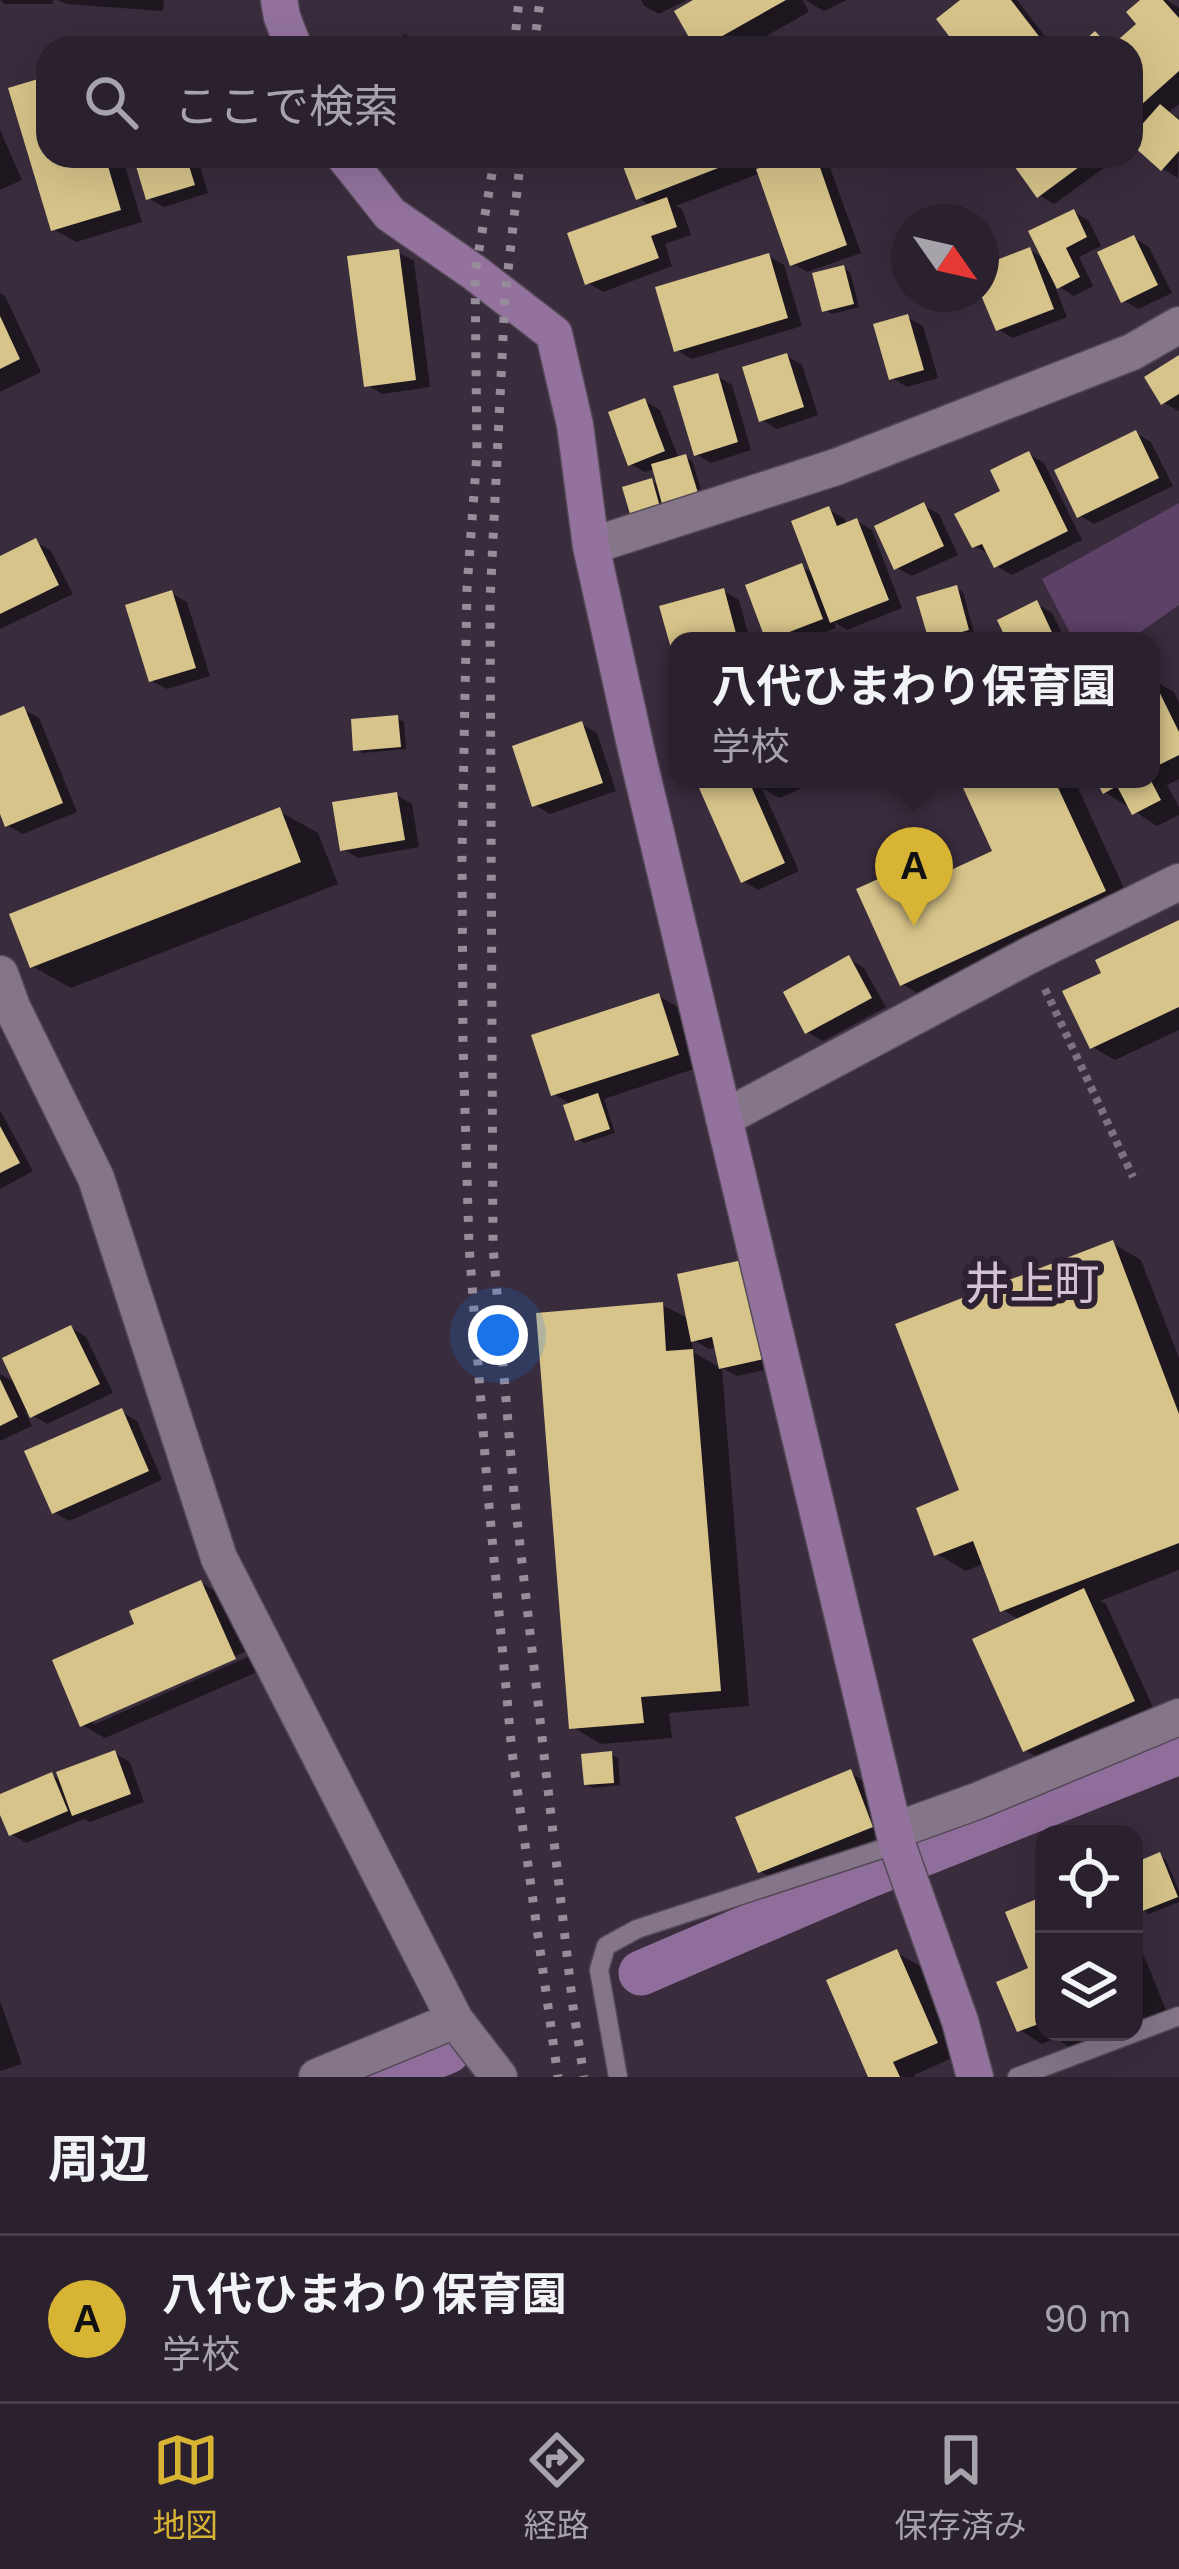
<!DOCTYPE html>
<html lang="ja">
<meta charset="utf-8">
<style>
:root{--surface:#2b212e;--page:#372e3a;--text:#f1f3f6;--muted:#a6a3aa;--line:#473e4a;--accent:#d8b434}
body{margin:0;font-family:Arial,"Noto Sans JP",sans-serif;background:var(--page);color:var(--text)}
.controls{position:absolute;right:36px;bottom:36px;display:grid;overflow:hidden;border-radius:24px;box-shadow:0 12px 48px #0002}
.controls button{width:108px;height:108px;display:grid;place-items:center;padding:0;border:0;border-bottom:3px solid var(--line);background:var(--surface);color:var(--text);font:60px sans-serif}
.compass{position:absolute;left:891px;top:204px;width:108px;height:108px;border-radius:50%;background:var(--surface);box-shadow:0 12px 48px #0002;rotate:124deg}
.you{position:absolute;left:498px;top:1335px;width:42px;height:42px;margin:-30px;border:9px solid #fff;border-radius:50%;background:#1a73e8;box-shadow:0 0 0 18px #1a73e833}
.badge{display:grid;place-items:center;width:78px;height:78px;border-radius:50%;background:var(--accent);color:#111;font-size:39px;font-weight:700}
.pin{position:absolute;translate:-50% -99px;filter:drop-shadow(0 3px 6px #0008)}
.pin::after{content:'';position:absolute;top:63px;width:42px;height:36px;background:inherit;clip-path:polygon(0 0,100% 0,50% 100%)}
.popup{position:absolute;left:668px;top:632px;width:492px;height:156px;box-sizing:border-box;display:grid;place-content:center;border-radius:24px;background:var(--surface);filter:drop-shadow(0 3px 9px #0005);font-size:39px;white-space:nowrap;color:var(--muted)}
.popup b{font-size:45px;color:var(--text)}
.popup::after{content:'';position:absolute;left:50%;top:100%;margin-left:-24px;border:24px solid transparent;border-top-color:var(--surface)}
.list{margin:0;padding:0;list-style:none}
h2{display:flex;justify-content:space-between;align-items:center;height:156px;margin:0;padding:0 48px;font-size:51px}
h2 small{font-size:39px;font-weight:400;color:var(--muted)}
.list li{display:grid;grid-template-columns:78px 1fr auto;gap:36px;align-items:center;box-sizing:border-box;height:168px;padding:0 48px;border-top:3px solid var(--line)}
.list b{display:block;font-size:45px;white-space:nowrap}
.list p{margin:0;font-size:39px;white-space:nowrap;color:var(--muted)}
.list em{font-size:39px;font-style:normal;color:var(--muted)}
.icon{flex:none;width:66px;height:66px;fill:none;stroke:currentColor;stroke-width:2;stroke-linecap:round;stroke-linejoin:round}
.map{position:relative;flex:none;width:1179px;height:2077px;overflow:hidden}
.search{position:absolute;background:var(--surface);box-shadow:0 12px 48px #0002;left:36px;right:36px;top:36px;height:132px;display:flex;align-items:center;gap:30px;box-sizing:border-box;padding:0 42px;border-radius:36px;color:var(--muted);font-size:45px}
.sheet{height:324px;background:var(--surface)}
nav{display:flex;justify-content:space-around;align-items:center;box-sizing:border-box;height:168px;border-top:3px solid var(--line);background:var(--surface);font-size:33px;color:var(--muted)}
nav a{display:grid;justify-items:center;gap:6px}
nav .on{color:var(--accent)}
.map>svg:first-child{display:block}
.green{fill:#5d4166}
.shadow{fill:#0007}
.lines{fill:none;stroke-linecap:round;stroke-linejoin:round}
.canal{stroke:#906e9b;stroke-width:45}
.building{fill:#d7c48a}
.lane-casing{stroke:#544957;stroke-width:21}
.street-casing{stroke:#544957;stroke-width:39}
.secondary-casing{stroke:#544957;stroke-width:39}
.path{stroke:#7c7180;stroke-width:8;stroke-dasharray:6 6;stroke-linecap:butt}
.lane{stroke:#847589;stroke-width:18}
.street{stroke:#847589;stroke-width:36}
.secondary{stroke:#93739e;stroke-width:36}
.rail{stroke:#968c9a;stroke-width:9;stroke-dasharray:6 12;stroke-linecap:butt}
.labels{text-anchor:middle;stroke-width:12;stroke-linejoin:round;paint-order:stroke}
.quarter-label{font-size:45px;fill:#d2c1d7;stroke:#2e2232}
</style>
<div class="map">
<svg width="1179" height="2077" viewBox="0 0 1179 2077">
<rect width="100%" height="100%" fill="#392c3d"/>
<path class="green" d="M 1179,503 L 1179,605 L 1139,633 L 1137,641 L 1074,641 L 1042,579 Z"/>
<g class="shadow">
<path d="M 0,0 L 53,0 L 53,4 L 5,4 Z"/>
<path d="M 58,0 L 164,0 L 163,11 L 66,4 Z"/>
<path d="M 641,0 L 687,0 L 659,14 L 644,6 Z"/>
<path d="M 698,0 L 803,0 L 809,12 L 745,48 L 698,48 Z"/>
<path d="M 805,0 L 847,0 L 824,11 Z"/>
<path d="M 965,0 L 1017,0 L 1054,48 L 962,48 Z"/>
<path d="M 1144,0 L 1167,0 L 1179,8 L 1179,104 L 1169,112 L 1179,119 L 1178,178 L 1163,169 L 1132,141 L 1141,130 L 1131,124 L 1131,48 L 1080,48 L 1096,35 L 1116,46 L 1140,24 Z"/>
<path d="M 405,34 L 420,43 L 423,48 L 381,48 Z"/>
<path d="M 48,79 L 48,156 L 122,156 L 142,222 L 76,242 L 53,229 L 12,90 Z"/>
<path d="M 0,130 L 22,180 L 0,190 Z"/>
<path d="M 136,156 L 197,156 L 208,193 L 164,207 L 148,198 Z"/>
<path d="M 622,156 L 759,156 L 764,169 L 804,156 L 819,156 L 828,162 L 861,253 L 807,272 L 792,263 L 760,173 L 676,206 L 682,209 L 691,235 L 665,244 L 672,266 L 603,292 L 588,283 L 651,206 L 639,198 Z"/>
<path d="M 832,156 L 881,156 L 853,168 Z"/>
<path d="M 1011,156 L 1121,156 L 1054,204 L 1039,195 Z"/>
<path d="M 1074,212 L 1089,221 L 1101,246 L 1079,257 L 1093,286 L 1074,296 L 1054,284 L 1067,317 L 1013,338 L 998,329 L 981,286 L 981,269 L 1029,250 L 1046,260 Z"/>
<path d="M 1134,238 L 1149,247 L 1172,293 L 1138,309 L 1123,300 Z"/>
<path d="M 398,252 L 414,261 L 430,387 L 382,394 L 367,385 Z"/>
<path d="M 769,256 L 784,265 L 802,326 L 692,359 L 676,350 Z"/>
<path d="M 844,268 L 850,272 L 859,307 L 832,314 L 825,310 Z"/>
<path d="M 0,293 L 5,296 L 41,372 L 0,392 Z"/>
<path d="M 908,318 L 923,326 L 938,378 L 907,387 L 892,378 Z"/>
<path d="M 787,356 L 802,365 L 818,415 L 777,429 L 762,420 Z"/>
<path d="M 1179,358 L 1179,411 L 1164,403 Z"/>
<path d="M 717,376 L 732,385 L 751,450 L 711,463 L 696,454 Z"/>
<path d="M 645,401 L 660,410 L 679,459 L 686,457 L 692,461 L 701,489 L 662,500 L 665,510 L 639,516 L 632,512 L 651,481 L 661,487 L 655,469 L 645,472 L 630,464 Z"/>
<path d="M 1136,433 L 1151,442 L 1173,486 L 1094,524 L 1079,515 Z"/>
<path d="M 1029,454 L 1044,463 L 1082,540 L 1012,575 L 996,566 L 991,555 L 974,546 Z"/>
<path d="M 924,506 L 939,514 L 958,555 L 912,576 L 897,568 Z"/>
<path d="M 829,510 L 844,518 L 847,525 L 857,521 L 872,530 L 902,608 L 847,630 L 834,622 L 836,628 L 801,641 L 772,641 L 768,639 L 801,567 L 815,574 Z"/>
<path d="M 36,542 L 51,551 L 73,594 L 0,629 L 0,560 Z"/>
<path d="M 956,588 L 963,592 L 974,633 L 946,641 L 934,641 L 931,639 Z"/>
<path d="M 724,591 L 739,600 L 750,641 L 677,641 L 677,660 L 663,608 Z"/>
<path d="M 171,593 L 187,602 L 210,676 L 167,689 L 152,681 Z"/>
<path d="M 1037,604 L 1052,613 L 1066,641 L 1011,641 L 1001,621 Z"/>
<path d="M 1151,679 L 1174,692 L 1179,702 L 1179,779 L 1167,785 L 1179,807 L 1179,815 L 1157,826 L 1105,792 L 1099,779 L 1151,779 Z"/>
<path d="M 24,710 L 39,718 L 77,812 L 23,834 L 7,825 L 0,806 L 0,720 Z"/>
<path d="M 397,718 L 404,722 L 406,749 L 363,753 L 356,749 Z"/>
<path d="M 582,724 L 597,733 L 616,791 L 550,814 L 535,805 Z"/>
<path d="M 698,779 L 823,779 L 779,798 L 762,788 L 799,871 L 758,890 L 743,881 Z"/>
<path d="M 963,779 L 1074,779 L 1133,908 L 931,1001 L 902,984 L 931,858 L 954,872 L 996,852 Z"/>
<path d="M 397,795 L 412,804 L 419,847 L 358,858 L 343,849 Z"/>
<path d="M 279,811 L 318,833 L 338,884 L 71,988 L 32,966 Z"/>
<path d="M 1179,923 L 1179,1030 L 1115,1060 L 1092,1047 L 1105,974 Z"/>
<path d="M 849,959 L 864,968 L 886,1007 L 823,1041 L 807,1032 Z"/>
<path d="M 659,996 L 682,1010 L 700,1067 L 604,1099 L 615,1133 L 584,1143 L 577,1139 L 572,1105 L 554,1094 Z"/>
<path d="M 0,1110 L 33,1171 L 0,1189 Z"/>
<path d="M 1112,1243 L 1141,1260 L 1179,1358 L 1179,1570 L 1100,1601 L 1106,1604 L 1156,1714 L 1048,1763 L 1025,1750 L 1020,1620 L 1003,1610 L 985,1563 L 966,1571 L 937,1554 L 963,1492 Z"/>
<path d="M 662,1305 L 782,1366 L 737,1376 L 722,1368 L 717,1347 L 709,1349 L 692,1339 L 693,1352 L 722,1369 L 749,1706 L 669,1713 L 672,1738 L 601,1744 L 572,1727 Z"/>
<path d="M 71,1328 L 86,1337 L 113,1393 L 47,1424 L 25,1411 L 32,1426 L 0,1441 L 0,1374 L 17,1384 Z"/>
<path d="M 122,1412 L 137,1421 L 162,1480 L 69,1521 L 54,1512 Z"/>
<path d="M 201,1583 L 224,1596 L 247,1651 L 93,1718 L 93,1725 L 250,1656 L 257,1672 L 105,1738 L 82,1725 L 138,1625 Z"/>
<path d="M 114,1753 L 130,1762 L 144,1802 L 90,1822 L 84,1819 L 26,1843 L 11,1834 L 0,1807 L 0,1797 L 52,1775 L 63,1782 Z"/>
<path d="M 611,1754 L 618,1758 L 620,1785 L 593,1788 L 586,1784 Z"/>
<path d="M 850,1773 L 866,1782 L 887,1835 L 775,1880 L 760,1871 Z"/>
<path d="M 1160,1856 L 1166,1860 L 1179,1891 L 1179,1902 L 1149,1914 L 1143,1910 L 1134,1889 L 1134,1866 Z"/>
<path d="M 1044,1899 L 1044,2032 L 1134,2032 L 1134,1931 L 1170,2020 L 1084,2056 L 1061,2042 L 1059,2037 L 1042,2044 L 1020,2030 Z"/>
<path d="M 897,1953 L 920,1966 L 959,2055 L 914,2075 L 915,2077 L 872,2077 Z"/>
<path d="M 0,2001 L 22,2064 L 0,2071 Z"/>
</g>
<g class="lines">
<g class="canal">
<path d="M 641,1973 L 862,1878 L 1179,1752"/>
<path d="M 387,2077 L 448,2051"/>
</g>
</g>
<g class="building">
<path d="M 693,0 L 786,0 L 701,48 L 695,48 L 674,11 Z"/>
<path d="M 960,0 L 1011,0 L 1048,48 L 958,48 L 936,19 Z"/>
<path d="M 1140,0 L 1163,0 L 1179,18 L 1179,71 L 1131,114 L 1131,48 L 1076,48 L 1095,31 L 1110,47 L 1136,24 L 1126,12 Z"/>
<path d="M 48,76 L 48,156 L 105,156 L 121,210 L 51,231 L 8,88 Z"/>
<path d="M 1160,104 L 1179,120 L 1179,151 L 1161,171 L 1131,144 L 1131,137 Z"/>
<path d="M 133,156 L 186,156 L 195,185 L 146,200 Z"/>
<path d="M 619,156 L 749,156 L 636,200 Z"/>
<path d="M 795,156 L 816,156 L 847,245 L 790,266 L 756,169 Z"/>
<path d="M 1007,156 L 1094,156 L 1037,198 Z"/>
<path d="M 667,197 L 677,227 L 651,236 L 659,258 L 585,285 L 567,233 Z"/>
<path d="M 1074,209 L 1087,237 L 1066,248 L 1080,277 L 1057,289 L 1028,231 Z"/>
<path d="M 1134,235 L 1158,285 L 1121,303 L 1097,252 Z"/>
<path d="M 1030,247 L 1054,309 L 996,331 L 981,295 L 981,266 Z"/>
<path d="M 399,249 L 416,380 L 364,387 L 347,256 Z"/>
<path d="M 769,253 L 788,318 L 674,352 L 655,287 Z"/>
<path d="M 844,265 L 854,304 L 822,312 L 812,273 Z"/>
<path d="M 908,314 L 924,370 L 889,380 L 873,324 Z"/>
<path d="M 0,316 L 20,359 L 0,369 Z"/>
<path d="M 787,353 L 804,407 L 759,422 L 742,367 Z"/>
<path d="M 1179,355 L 1179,394 L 1161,405 L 1144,377 Z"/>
<path d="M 718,373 L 738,442 L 694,456 L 673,386 Z"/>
<path d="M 645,398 L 665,451 L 628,466 L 608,412 Z"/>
<path d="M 1136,430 L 1159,478 L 1077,518 L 1054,470 Z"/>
<path d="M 1029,451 L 1068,531 L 994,568 L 982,544 L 972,548 L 954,514 L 1000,491 L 990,470 Z"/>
<path d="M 686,454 L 698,493 L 662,504 L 651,464 Z"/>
<path d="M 652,478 L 660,507 L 630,514 L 622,487 Z"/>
<path d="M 924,502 L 944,546 L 894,570 L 874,526 Z"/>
<path d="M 829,506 L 837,526 L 857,518 L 889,600 L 830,623 L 791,521 Z"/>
<path d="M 36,538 L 59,585 L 0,614 L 0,556 Z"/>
<path d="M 802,563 L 823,619 L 766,641 L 745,585 Z"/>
<path d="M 957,585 L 969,630 L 929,641 L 916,597 Z"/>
<path d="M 724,588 L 738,641 L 677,641 L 676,666 L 659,606 Z"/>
<path d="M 172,590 L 196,668 L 149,682 L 125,605 Z"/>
<path d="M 1037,600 L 1056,641 L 1007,641 L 997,620 Z"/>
<path d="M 1151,675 L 1179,732 L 1179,755 L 1151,769 Z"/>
<path d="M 24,706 L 63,803 L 5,827 L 0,814 L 0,716 Z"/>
<path d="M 398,715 L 401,747 L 353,751 L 351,719 Z"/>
<path d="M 582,721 L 603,783 L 532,807 L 512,746 Z"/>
<path d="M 695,779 L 748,779 L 785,863 L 741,883 Z"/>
<path d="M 959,779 L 1054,779 L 1106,891 L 900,986 L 856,889 L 931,855 L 940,875 L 992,851 Z"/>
<path d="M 1095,779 L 1150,779 L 1161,800 L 1132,815 L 1117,786 L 1103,794 Z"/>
<path d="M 397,792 L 405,840 L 340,851 L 332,802 Z"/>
<path d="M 280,807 L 301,862 L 30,968 L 9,914 Z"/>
<path d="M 1179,920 L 1179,1007 L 1090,1049 L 1062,991 L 1101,973 L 1095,960 Z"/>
<path d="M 849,955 L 872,998 L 805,1034 L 783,992 Z"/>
<path d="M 659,993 L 679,1055 L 551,1096 L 531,1035 Z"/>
<path d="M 598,1093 L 610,1129 L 575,1141 L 563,1105 Z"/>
<path d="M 0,1126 L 20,1163 L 0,1173 Z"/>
<path d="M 1113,1240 L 1179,1414 L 1179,1543 L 1000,1612 L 973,1541 L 934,1556 L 916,1508 L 959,1490 L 895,1324 Z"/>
<path d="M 747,1259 L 768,1358 L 719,1369 L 712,1337 L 691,1342 L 677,1274 Z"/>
<path d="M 663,1302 L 666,1351 L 693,1349 L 721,1691 L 641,1697 L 644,1723 L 569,1729 L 536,1313 Z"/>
<path d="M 71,1325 L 100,1384 L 30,1418 L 2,1358 Z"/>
<path d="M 0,1379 L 18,1417 L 0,1426 Z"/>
<path d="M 122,1408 L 149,1471 L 52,1514 L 24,1451 Z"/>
<path d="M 201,1580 L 236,1659 L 80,1727 L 52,1660 L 134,1624 L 129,1611 Z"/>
<path d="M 1084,1588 L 1135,1701 L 1023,1752 L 972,1639 Z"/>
<path d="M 115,1750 L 131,1794 L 72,1816 L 56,1772 Z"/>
<path d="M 612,1751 L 614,1783 L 584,1785 L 581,1754 Z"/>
<path d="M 851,1769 L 873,1827 L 758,1873 L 735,1817 Z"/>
<path d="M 52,1772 L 68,1811 L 9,1836 L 0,1815 L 0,1794 Z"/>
<path d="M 1160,1852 L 1178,1897 L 1140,1912 L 1134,1897 L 1134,1863 Z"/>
<path d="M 1044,1896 L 1044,2022 L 1017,2032 L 996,1982 L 1028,1968 L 1005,1912 Z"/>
<path d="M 897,1949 L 938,2043 L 893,2062 L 900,2077 L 868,2077 L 826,1980 Z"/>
</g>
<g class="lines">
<defs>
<g id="lane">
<path d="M 618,2077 L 599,1970 L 606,1946 L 637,1929 L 897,1844"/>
<path d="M 1017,2077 L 1179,2016"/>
</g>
<g id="street">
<path d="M 591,546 L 836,467 L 1132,352 L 1179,325"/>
<path d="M 0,974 L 12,1007 L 96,1178 L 219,1558 L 455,2020 L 499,2077"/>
<path d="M 724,1118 L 1030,955 L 1179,882"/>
<path d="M 894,1831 L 977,1801 L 1179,1717"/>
<path d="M 317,2077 L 455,2020"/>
</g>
<g id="secondary">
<path d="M 279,0 L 282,17 L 294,48"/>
<path d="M 344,156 L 390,214 L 475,273 L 554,334 L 575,425 L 591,546 L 636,749 L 897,1844 L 960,2021 L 975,2077"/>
</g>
</defs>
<use href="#lane" class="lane-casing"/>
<use href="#street" class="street-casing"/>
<use href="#secondary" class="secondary-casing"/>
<path class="path" d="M 1045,989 L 1133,1177"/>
<use href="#lane" class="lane"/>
<use href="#street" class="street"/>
<use href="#secondary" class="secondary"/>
<g class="rail">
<path d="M 514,48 L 519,0"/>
<path d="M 534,48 L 540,0"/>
<path d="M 495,156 L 475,273 L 477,453 L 467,588 L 462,855 L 463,1043 L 469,1245 L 488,1495 L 512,1752 L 558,2077"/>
<path d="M 521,156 L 505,297 L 490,601 L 493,1246 L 514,1493 L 573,2007 L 584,2077"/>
</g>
</g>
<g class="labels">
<g class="quarter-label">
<text x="1032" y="1299">井上町</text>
</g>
</g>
</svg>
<div class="controls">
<button><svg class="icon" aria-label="locate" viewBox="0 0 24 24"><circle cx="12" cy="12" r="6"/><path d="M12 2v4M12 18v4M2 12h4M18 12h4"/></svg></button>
<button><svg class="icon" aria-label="layers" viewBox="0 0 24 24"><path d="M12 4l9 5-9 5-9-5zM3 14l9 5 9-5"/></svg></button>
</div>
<svg class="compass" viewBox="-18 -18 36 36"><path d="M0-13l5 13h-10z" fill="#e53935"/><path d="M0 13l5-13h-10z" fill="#a6a3aa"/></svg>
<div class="you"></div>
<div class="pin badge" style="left:914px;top:926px">A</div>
<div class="popup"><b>八代ひまわり保育園</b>学校</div>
<div class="search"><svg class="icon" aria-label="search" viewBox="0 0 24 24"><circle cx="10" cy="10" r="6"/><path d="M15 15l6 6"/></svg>ここで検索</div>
</div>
<section class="sheet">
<h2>周辺<small></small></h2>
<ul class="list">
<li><span class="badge">A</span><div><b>八代ひまわり保育園</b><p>学校</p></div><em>90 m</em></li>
</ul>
</section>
<nav>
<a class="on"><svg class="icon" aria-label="map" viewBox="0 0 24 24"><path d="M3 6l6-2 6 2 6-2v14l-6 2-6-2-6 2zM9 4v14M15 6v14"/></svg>地図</a>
<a><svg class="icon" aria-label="directions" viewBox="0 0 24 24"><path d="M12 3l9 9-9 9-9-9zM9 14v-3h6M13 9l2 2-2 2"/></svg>経路</a>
<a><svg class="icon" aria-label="saved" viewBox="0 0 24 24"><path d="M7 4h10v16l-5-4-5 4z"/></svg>保存済み</a>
</nav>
